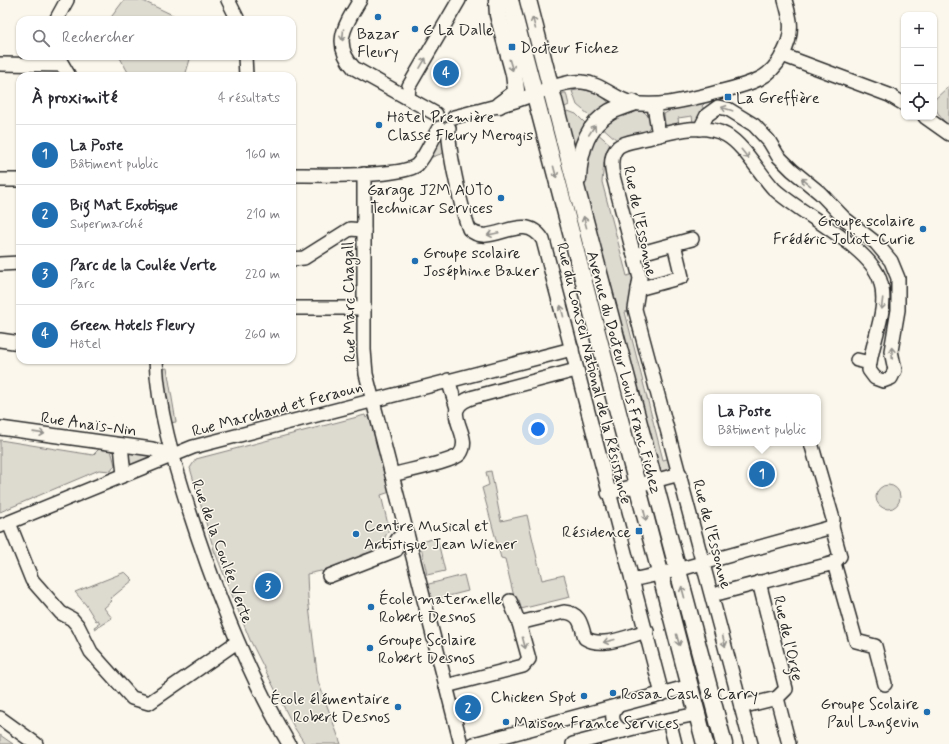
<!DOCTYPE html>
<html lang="fr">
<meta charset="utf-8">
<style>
:root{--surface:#fff;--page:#f7f7f7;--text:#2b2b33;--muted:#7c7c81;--line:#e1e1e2;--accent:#1f6fb2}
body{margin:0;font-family:Mynerve,sans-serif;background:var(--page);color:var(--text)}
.controls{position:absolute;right:12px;top:12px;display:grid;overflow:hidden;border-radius:8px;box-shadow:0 1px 3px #0004}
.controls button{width:36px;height:36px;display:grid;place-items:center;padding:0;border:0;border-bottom:1px solid var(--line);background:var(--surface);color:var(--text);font:20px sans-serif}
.you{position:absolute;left:538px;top:429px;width:14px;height:14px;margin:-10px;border:3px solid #fff;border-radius:50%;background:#1a73e8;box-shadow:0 0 0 6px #1a73e833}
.badge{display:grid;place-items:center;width:26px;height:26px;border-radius:50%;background:var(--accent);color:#fff;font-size:13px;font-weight:700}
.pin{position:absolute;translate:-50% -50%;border:2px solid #fff;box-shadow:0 1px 4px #0006}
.popup{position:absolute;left:703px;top:394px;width:118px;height:52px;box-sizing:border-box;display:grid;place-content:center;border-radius:8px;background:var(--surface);filter:drop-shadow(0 1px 3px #0005);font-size:13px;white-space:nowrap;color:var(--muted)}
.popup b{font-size:15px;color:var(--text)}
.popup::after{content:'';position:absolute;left:50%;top:100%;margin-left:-8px;border:8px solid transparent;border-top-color:var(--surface)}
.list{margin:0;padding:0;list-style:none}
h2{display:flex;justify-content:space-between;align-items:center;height:52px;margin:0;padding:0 16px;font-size:17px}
h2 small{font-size:13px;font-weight:400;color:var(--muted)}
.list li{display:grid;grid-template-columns:26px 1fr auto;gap:12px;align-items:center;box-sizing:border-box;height:60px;padding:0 16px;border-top:1px solid var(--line)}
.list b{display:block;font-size:15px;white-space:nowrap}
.list p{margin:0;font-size:13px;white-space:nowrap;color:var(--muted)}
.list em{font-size:13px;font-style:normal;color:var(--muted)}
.icon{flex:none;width:22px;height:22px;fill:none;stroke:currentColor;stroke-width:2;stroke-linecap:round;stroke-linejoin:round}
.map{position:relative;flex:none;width:949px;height:744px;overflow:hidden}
.search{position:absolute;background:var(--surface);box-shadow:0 1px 3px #0004;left:16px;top:16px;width:280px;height:44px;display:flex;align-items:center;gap:10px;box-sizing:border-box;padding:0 14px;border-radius:12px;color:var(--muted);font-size:15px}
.panel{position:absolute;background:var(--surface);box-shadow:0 1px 3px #0004;left:16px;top:72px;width:280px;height:292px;border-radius:12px}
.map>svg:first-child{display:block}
.green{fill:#dddad0;stroke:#84827e}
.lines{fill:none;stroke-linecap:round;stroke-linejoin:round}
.minor-casing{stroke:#2b2b2b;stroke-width:16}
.major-casing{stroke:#2b2b2b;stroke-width:19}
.minor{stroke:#fbf7ec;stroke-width:13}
.major{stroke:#fbf7ec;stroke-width:16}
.oneway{stroke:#93918c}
.poi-dot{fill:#1f6fb2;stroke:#fbf7ec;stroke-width:1.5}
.labels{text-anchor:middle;stroke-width:3;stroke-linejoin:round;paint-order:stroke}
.poi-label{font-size:16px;fill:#2b2b2b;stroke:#fbf7ec;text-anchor:start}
.street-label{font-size:16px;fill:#2b2b2b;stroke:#fbf7ec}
</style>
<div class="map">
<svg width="949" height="744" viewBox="0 0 949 744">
<rect width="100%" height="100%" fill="#fbf7ec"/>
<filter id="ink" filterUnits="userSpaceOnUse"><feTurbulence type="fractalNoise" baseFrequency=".025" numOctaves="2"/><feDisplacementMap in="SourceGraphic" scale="8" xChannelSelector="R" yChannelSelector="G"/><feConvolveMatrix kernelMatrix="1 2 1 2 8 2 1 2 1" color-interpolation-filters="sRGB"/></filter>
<g filter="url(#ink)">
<g class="green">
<path d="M 124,0 L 141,0 L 177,17 L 179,20 L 109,20 Z"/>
<path d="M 119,56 L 191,56 L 185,76 L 130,76 Z"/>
<path d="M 949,86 L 949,126 C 942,120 934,110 934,100 Z"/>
<path d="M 582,89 L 599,94 L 613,106 L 595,120 L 577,105 L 572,91 Z"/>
<path d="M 563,93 L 566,93 L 569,105 L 563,108 L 561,96 Z"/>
<path d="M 708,100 L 702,106 L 705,111 L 700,118 L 693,123 L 692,116 L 678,118 L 679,125 L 669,127 L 665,124 L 664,114 L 671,110 Z"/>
<path d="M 627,110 L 643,111 L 651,119 L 652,124 L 645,133 L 618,141 L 600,125 Z"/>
<path d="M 568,111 L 576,114 L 589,127 L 575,154 L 563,113 Z"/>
<path d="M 597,133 L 611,145 L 604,163 L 602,182 L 627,276 L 634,274 L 632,310 L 625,312 L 663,460 L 671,458 L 673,468 L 668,473 L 662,473 L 657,468 L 582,181 L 586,153 Z"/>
<path d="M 440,139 L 444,141 L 446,152 L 427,159 Z"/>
<path d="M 167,368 L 176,422 L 170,423 L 162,369 Z"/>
<path d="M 365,415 L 366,418 L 369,416 L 390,492 L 381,495 L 389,529 L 384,539 L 385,549 L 360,555 L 360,561 L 327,573 L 321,571 L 307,574 L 308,598 L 318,681 L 341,744 L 305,744 L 294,727 L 250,640 L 214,550 L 190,468 L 196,459 Z"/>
<path d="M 0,440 L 93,455 L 100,448 L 111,450 L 115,465 L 111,471 L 99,470 L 0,512 Z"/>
<path d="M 127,451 L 148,453 L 149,460 L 129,467 Z"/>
<path d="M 491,471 L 501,521 L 527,515 L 542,580 L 564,575 L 570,597 L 521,609 L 519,600 L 515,601 L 505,559 L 501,558 L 482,488 L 489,485 L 486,472 Z"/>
<circle cx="888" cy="497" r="12"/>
<path d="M 437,538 L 445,571 L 427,575 L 420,542 Z"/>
<path d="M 125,572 L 133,580 L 110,599 L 112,601 L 104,608 L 112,618 L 95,629 L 94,627 L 100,623 L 98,620 L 96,621 L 86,605 L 75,592 Z"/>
<path d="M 464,575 L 468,591 L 429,601 L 425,585 Z"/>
<path d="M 0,735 L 13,744 L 0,744 Z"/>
</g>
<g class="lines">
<defs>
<g id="minor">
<path d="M 228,0 L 238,20"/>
<path d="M 360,0 C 346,24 331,43 354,68 L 436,114"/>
<path d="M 56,20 L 67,0"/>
<path d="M 782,55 L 889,95 L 904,104"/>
<path d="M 245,56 L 246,76"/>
<path d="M 58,57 L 69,76"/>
<path d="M 0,64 L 62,65"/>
<path d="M 408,98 L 409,86 L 459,0"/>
<path d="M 654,106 L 659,135"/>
<path d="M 454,117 C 474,112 495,107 515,101 C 535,95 562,80 582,82 C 601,83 614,99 632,103 C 658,107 682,101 707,95 C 724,90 743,87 759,79 C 778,70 793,42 790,21 C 789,14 787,7 785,0"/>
<path d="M 925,117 L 949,134"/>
<path d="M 449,128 C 447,147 462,211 469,229 C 490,250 523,208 543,240 L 662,694"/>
<path d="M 700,129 L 707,115 L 718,107 L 728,109 L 754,125 L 769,141 L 778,156 L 792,170 L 820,193 L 844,218 L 876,243 L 891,261 L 898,278 L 898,310 L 891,351 L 895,370 L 891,378 L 883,381 L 875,378 L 869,370 C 871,341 890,309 880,280 C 870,247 802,215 774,189 C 759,173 744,145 726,135 C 701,121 669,133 643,139 C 635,141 624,142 618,147 C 610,155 611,166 613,176 L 640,278 L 635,309 L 751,744"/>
<path d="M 364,174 L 364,350 L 366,374 L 461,744"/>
<path d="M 292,175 C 315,175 401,178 417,165 C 426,156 432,139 439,128"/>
<path d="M 0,180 L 20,180"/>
<path d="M 674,244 L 692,239"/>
<path d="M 634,255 L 674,244 L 682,277 L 638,289"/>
<path d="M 292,259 L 304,258 L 350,229 L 364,230"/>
<path d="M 0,264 L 20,263"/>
<path d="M 292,308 L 364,308"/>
<path d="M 0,340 L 20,343"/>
<path d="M 156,360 C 158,412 174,462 189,510 C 215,591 246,671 289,744"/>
<path d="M 857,360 L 870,363"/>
<path d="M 448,380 L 457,408"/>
<path d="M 0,428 L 152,449 L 172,455"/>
<path d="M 811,443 L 833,519 L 832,527 L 840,556 L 834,563"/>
<path d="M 121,445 L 124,475"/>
<path d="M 392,475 C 405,471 453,462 460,454 C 475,434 435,409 474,397 L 576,370"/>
<path d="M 608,493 L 680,474"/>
<path d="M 9,523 L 32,580 L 61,613 L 72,619 L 78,626 L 91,652 L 132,698 L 149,703 L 237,642"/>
<path d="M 0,526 L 193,447 L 572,349"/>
<path d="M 329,576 L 396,550 C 394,540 399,536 407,533"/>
<path d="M 632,580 L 677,570 L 832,527"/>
<path d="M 759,582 L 786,689 L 777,698 L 789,744"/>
<path d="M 720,593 L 834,563 L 856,641 L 875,646 L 885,684"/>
<path d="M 510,601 L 519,623"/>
<path d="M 446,686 L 523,666 L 529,659 L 519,623 L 564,612 C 580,613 581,624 585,638 C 602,649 628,636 647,631"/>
<path d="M 618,706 C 609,715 612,725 623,731"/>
<path d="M 741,707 L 777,698"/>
<path d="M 0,718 L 36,744"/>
<path d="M 669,720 L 675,744"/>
<path d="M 474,744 L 690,686"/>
<path d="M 573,744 L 653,723 L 697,714"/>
</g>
<g id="major">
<path d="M 497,0 L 498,15 L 514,74 L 516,90 L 514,94 L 499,105"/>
<path d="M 510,0 L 705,744"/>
<path d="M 528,0 L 578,194 L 724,744"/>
<path d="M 578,179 C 579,153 586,126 610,112 C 617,108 625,106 633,103"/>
</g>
</defs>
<use href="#minor" class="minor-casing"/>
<use href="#major" class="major-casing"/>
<use href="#minor" class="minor"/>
<use href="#major" class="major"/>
</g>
<defs><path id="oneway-shaft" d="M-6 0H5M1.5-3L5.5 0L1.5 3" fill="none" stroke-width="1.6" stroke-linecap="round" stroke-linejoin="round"/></defs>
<g class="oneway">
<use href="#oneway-shaft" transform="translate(534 23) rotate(-104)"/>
<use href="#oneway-shaft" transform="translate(343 35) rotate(95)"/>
<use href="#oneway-shaft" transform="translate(423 63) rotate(-60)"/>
<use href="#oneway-shaft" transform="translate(511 65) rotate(73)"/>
<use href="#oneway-shaft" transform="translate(727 109) rotate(-162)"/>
<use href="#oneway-shaft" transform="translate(592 130) rotate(-57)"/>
<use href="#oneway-shaft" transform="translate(745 154) rotate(51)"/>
<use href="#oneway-shaft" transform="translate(555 172) rotate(75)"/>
<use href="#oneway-shaft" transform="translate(806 182) rotate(-141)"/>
<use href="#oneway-shaft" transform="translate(585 222) rotate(-105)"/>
<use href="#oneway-shaft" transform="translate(493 234) rotate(168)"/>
<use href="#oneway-shaft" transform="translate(882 304) rotate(97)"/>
<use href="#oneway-shaft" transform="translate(562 311) rotate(-105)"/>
<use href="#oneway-shaft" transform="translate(892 353) rotate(-93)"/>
<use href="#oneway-shaft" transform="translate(39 433) rotate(8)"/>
<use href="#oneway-shaft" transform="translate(645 515) rotate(76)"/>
<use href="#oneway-shaft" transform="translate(683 592) rotate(-105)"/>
<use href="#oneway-shaft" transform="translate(678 640) rotate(75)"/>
<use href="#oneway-shaft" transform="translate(609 641) rotate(166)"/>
<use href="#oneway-shaft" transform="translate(724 641) rotate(75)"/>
<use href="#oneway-shaft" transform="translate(524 643) rotate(75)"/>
</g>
</g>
<g class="poi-dot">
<circle cx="378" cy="17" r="4"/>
<circle cx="415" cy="29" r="4"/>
<rect x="508" y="43" width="8" height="8" rx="2"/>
<rect x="724" y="93" width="8" height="8" rx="2"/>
<circle cx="379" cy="125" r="4"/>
<circle cx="501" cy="198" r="4"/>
<circle cx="923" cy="229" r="4"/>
<circle cx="415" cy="261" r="4"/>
<rect x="635" y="527" width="8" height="8" rx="2"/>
<circle cx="356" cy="534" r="4"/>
<circle cx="371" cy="607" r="4"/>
<circle cx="370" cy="648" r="4"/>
<circle cx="613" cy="693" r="4"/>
<circle cx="584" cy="696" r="4"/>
<circle cx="398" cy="707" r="4"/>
<circle cx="927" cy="712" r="4"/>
<circle cx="506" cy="722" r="4"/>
</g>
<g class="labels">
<g class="poi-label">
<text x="423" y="35">G La Dalle</text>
<text x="378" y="39" text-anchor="middle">Bazar<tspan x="378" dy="18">Fleury</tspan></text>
<text x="520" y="53">Docteur Fichez</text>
<text x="736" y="103">La Greffière</text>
<text x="387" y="122">Hôtel Première<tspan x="387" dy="18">Classe Fleury Merogis</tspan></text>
<text x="493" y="195" text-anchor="end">Garage J2M AUTO<tspan x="493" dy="18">Technicar Services</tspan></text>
<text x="915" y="226" text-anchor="end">Groupe scolaire<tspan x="915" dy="18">Frédéric Joliot-Curie</tspan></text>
<text x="423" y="258">Groupe scolaire<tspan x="423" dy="18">Joséphine Baker</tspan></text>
<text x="364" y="531">Centre Musical et<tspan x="364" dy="18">Artistique Jean Wiener</tspan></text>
<text x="631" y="537" text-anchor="end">Résidence</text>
<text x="379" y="604">École maternelle<tspan x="379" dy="18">Robert Desnos</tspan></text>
<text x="378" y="645">Groupe Scolaire<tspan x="378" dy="18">Robert Desnos</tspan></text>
<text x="621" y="699">Rosaa Cash &amp; Carry</text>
<text x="576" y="702" text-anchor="end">Chicken Spot</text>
<text x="390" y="704" text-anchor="end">École élémentaire<tspan x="390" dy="18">Robert Desnos</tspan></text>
<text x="919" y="709" text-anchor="end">Groupe Scolaire<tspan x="919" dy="18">Paul Langevin</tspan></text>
<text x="514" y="728">Maison France Services</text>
</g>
<g class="street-label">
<text transform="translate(641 221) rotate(78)" y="6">Rue de l'Essonne</text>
<text transform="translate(348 302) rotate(-91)" y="6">Rue Marc Chagall</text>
<text transform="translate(625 372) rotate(75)" y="6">Avenue du Docteur Louis Franc Fichez</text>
<text transform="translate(595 373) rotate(76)" y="6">Rue du Conseil National de la Résistance</text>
<text transform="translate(277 408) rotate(-15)" y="6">Rue Marchand et Feraoun</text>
<text transform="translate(89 423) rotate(8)" y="6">Rue Anaïs-Nin</text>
<text transform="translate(713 534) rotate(75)" y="6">Rue de l'Essonne</text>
<text transform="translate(223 551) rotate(70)" y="6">Rue de la Coulée Verte</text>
<text transform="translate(789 638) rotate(77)" y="6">Rue de l'Orge</text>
</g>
</g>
</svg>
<div class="controls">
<button>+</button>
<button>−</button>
<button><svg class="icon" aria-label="locate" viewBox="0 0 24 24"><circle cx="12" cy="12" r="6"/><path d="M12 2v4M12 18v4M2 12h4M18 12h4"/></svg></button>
</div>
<div class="you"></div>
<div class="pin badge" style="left:762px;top:474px">1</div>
<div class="popup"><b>La Poste</b>Bâtiment public</div>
<div class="pin badge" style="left:468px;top:708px">2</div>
<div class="pin badge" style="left:268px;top:586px">3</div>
<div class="pin badge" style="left:446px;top:73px">4</div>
<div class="search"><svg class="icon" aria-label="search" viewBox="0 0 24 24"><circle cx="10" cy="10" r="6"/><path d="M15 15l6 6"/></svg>Rechercher</div>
<section class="panel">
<h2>À proximité<small>4 résultats</small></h2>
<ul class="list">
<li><span class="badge">1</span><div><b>La Poste</b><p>Bâtiment public</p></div><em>160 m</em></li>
<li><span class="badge">2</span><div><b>Big Mat Exotique</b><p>Supermarché</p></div><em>210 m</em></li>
<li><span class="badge">3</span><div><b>Parc de la Coulée Verte</b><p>Parc</p></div><em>220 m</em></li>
<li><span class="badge">4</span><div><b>Green Hotels Fleury</b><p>Hôtel</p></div><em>260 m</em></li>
</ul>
</section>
</div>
